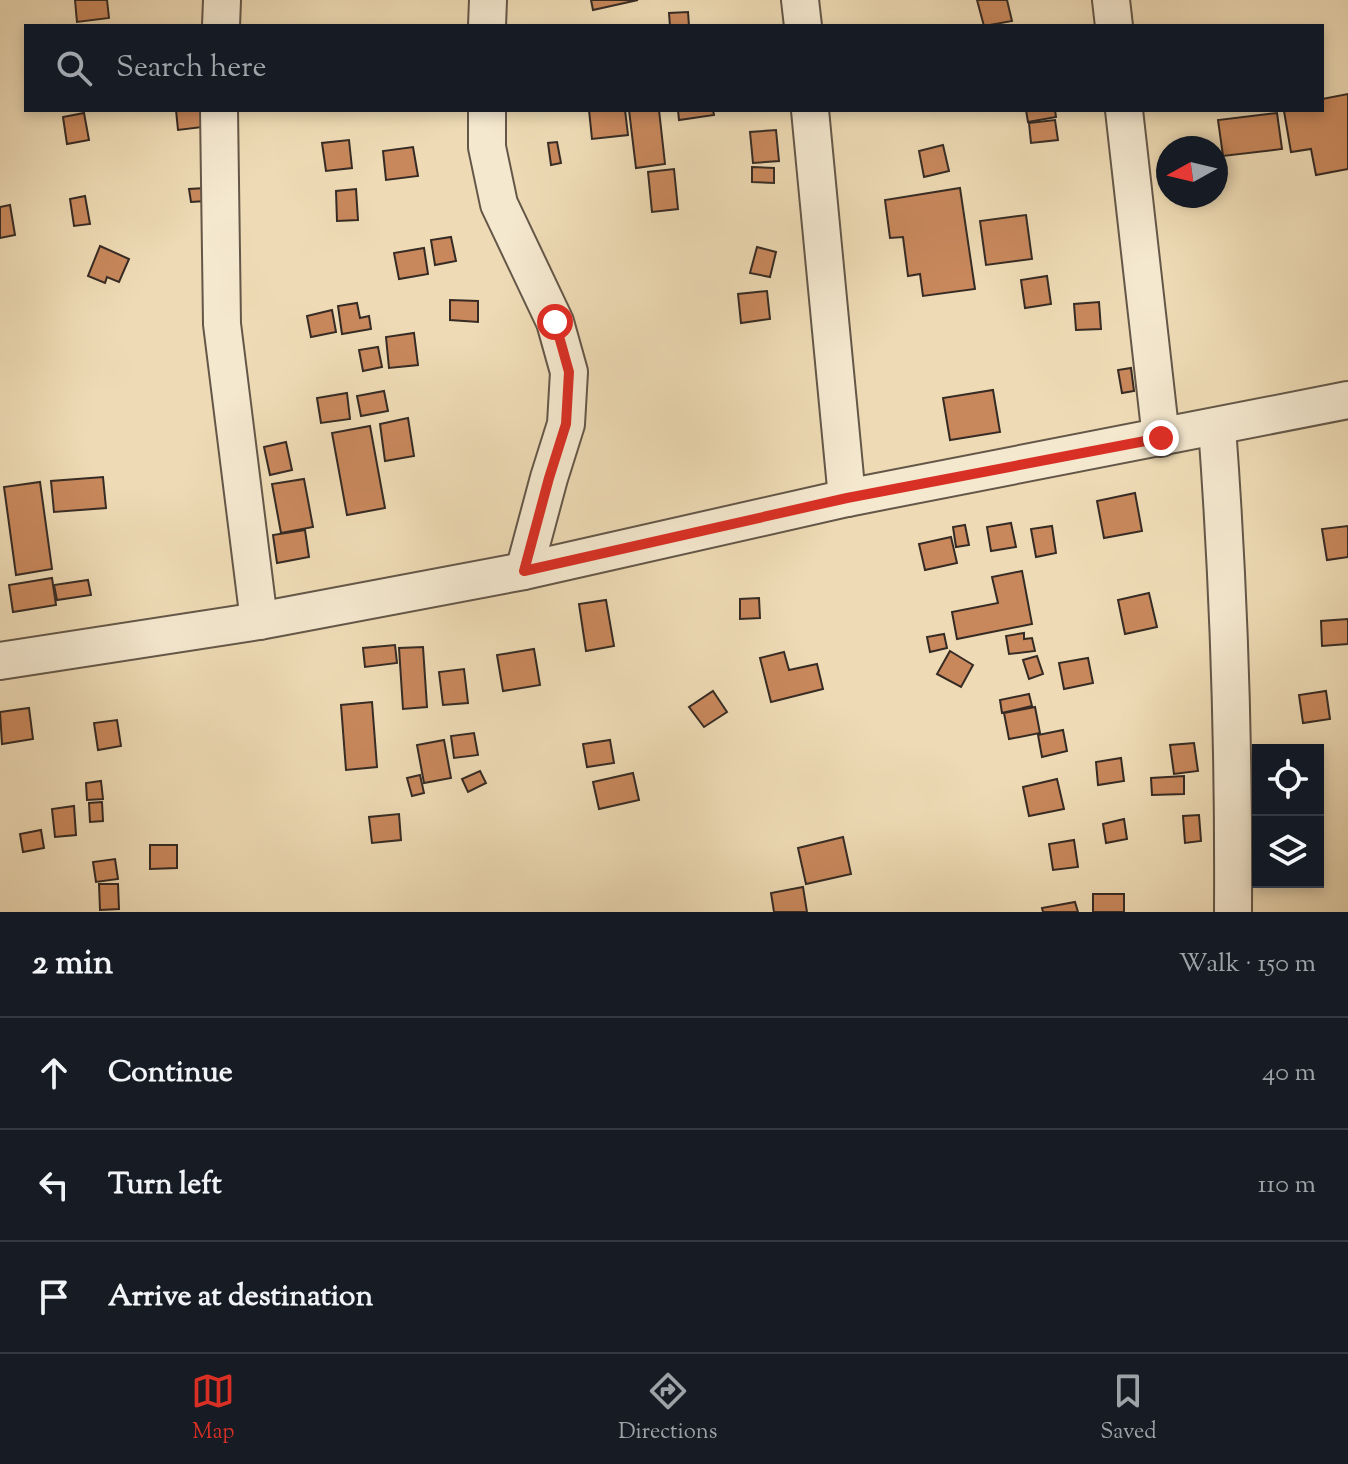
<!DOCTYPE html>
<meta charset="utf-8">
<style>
:root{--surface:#171b24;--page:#20242c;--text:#f1f3f6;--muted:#9ea1a6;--line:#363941;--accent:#d93025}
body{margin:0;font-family:"Sorts Mill Goudy",serif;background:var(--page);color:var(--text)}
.controls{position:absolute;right:24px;bottom:24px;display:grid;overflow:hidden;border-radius:0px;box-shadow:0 4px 12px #0003}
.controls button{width:72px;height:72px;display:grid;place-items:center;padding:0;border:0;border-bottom:2px solid var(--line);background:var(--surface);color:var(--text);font:40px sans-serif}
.compass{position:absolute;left:1156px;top:136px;width:72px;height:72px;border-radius:50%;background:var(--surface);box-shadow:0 4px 12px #0003;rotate:262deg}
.stop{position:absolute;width:24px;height:24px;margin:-18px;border:6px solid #d93025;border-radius:50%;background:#fff}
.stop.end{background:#d93025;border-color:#fff;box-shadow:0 2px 8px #0008}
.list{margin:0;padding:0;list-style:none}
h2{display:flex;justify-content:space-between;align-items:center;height:104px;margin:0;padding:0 32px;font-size:34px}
h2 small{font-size:26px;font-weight:400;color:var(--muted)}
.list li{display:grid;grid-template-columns:52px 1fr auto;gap:24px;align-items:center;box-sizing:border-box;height:112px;padding:0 32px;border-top:2px solid var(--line)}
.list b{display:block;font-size:30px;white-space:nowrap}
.list em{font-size:26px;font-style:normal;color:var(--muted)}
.icon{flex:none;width:44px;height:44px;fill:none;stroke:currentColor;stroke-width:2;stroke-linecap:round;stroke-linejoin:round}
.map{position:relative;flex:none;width:1348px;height:912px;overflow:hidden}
.search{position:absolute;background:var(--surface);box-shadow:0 4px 12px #0003;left:24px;right:24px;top:24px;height:88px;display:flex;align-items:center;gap:20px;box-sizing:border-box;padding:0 28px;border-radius:0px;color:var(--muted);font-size:30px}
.sheet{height:440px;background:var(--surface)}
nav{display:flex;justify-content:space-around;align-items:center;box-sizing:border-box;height:112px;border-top:2px solid var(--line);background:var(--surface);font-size:22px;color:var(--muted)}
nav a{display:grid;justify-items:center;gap:4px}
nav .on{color:var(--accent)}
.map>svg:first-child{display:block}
.building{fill:#c8885c;stroke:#362b24;stroke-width:2}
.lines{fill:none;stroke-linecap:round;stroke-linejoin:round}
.street-casing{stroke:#645748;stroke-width:40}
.street{stroke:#f4e8cf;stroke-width:36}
.route{stroke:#d93025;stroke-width:10}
</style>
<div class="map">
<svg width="1348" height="912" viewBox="0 0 1348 912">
<rect width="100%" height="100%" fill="#eedbb5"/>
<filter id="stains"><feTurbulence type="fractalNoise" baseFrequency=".0025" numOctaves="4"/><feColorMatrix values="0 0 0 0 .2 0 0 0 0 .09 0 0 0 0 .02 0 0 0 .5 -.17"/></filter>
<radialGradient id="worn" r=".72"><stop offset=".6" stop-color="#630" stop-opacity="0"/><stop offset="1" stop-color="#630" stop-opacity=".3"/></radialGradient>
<g class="building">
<path d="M 75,0 L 107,0 L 109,18 L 77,22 Z"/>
<path d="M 591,0 L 638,0 L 593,10 Z"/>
<path d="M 977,0 L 1007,0 L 1012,21 L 984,26 Z"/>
<path d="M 688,12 L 689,26 L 670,26 L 669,13 Z"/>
<path d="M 1348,94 L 1348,169 L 1316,175 L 1311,149 L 1291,152 L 1284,111 L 1322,110 L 1322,99 Z"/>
<path d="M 176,110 L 201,110 L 203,127 L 178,130 Z"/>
<path d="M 589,110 L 625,110 L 628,135 L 592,139 Z"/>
<path d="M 629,110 L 659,110 L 665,164 L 636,168 Z"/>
<path d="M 678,110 L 713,110 L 714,115 L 679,120 Z"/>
<path d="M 1026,110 L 1055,110 L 1056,117 L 1028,122 Z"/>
<path d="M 84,113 L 89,140 L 67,144 L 63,117 Z"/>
<path d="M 1277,113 L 1282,149 L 1223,156 L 1218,120 Z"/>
<path d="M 1055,120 L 1058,140 L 1031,143 L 1029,123 Z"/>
<path d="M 776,130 L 779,161 L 753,163 L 750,132 Z"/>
<path d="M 349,140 L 352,168 L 326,171 L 322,143 Z"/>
<path d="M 557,142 L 561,163 L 551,165 L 548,143 Z"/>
<path d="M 943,145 L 949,171 L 924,177 L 919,151 Z"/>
<path d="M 413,147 L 418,176 L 386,180 L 383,151 Z"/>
<path d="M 752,167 L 774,168 L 774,183 L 752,182 Z"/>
<path d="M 674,169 L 678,209 L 652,212 L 648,172 Z"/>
<path d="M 205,188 L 206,201 L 191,202 L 189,189 Z"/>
<path d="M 960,188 L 975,289 L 923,296 L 920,274 L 908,276 L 903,237 L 890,238 L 885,200 Z"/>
<path d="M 356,189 L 358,220 L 337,221 L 336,191 Z"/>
<path d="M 85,196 L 90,224 L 74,226 L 70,199 Z"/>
<path d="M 10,205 L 15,235 L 0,238 L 0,207 Z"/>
<path d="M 1026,215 L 1032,259 L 986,265 L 980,221 Z"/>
<path d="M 451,237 L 456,261 L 435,265 L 431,240 Z"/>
<path d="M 100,246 L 129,259 L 119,282 L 107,277 L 105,283 L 88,276 Z"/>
<path d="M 757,247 L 776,252 L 770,277 L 750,273 Z"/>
<path d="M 424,248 L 428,274 L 399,279 L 394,253 Z"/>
<path d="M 1047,276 L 1051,304 L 1025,308 L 1021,280 Z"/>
<path d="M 767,291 L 770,319 L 741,323 L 738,294 Z"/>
<path d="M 450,300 L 478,301 L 478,322 L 450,320 Z"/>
<path d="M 1099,302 L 1101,329 L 1076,330 L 1074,304 Z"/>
<path d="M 357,303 L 360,318 L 369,316 L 371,329 L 342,334 L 338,306 Z"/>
<path d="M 332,310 L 336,332 L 311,337 L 307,316 Z"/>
<path d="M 414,333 L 418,365 L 389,368 L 386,337 Z"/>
<path d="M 378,347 L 382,367 L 363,371 L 359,350 Z"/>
<path d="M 1131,368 L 1134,391 L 1122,393 L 1118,370 Z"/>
<path d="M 993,390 L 1000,432 L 950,440 L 943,398 Z"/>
<path d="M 384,391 L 388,411 L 361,416 L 357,396 Z"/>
<path d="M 347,393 L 350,419 L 321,423 L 317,398 Z"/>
<path d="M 408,418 L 414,456 L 385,461 L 380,424 Z"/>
<path d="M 370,426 L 385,508 L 347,515 L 332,433 Z"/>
<path d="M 286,442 L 292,470 L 270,475 L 264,447 Z"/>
<path d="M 103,477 L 106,508 L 54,512 L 51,481 Z"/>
<path d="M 304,479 L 313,527 L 281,533 L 272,484 Z"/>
<path d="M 40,482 L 52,569 L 16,575 L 4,487 Z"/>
<path d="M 1135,493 L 1142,531 L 1104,538 L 1097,501 Z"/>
<path d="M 1011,523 L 1016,547 L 991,551 L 987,527 Z"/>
<path d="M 965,525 L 969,545 L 956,547 L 953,527 Z"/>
<path d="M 1052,526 L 1056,553 L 1036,557 L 1031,529 Z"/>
<path d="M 1348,526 L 1348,557 L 1327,560 L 1322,529 Z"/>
<path d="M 305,530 L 309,557 L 277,563 L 273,535 Z"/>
<path d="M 951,537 L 957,563 L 925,570 L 919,544 Z"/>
<path d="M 1022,571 L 1032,624 L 957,639 L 952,612 L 998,603 L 992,577 Z"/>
<path d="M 52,578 L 56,605 L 13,612 L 9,585 Z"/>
<path d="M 88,580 L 91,595 L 57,600 L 54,585 Z"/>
<path d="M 1149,593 L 1157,627 L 1125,634 L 1118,600 Z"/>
<path d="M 759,598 L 760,618 L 740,619 L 740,599 Z"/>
<path d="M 606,600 L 614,646 L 586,651 L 579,604 Z"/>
<path d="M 1348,619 L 1348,644 L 1322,646 L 1321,621 Z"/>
<path d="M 1024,633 L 1024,639 L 1032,638 L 1035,651 L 1009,654 L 1006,636 Z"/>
<path d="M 944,634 L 947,648 L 930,652 L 927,637 Z"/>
<path d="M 395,645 L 397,663 L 365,667 L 363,648 Z"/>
<path d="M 423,647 L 427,707 L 403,709 L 399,648 Z"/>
<path d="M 534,649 L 540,685 L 503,691 L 497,655 Z"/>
<path d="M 950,651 L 973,665 L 961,687 L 937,674 Z"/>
<path d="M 784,652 L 789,670 L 817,664 L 823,689 L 771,702 L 760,658 Z"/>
<path d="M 1037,656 L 1043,674 L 1029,679 L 1023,660 Z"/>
<path d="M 1088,658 L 1093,683 L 1064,689 L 1059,663 Z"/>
<path d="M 464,669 L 468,703 L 443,705 L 439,672 Z"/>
<path d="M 713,691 L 727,712 L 704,727 L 689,707 Z"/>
<path d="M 1326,691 L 1330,719 L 1303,723 L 1299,695 Z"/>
<path d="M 1029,694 L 1032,706 L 1002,713 L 1000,700 Z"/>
<path d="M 372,702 L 377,767 L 346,770 L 341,705 Z"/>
<path d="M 1035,707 L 1040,733 L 1009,739 L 1004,713 Z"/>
<path d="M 29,708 L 33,739 L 2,744 L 0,712 Z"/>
<path d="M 117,720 L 121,746 L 98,750 L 94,723 Z"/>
<path d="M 1063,730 L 1067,751 L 1042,757 L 1038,735 Z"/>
<path d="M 474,733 L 478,755 L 454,758 L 451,736 Z"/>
<path d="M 444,740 L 451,778 L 424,783 L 417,745 Z"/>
<path d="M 610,740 L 614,763 L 587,767 L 583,744 Z"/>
<path d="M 1194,743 L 1198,771 L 1174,774 L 1170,745 Z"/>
<path d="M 1121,758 L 1124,781 L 1098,785 L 1096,762 Z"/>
<path d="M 480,771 L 486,783 L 468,792 L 462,779 Z"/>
<path d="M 633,773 L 639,800 L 599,809 L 593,782 Z"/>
<path d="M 420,775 L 424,793 L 412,796 L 407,778 Z"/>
<path d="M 1184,776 L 1184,794 L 1152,795 L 1151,778 Z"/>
<path d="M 1057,779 L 1064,809 L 1029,816 L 1023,787 Z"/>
<path d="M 101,781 L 103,799 L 87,800 L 86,783 Z"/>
<path d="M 102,802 L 103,821 L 90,822 L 89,803 Z"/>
<path d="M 74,806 L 76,835 L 55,837 L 52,809 Z"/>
<path d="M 399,814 L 401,840 L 372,843 L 369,817 Z"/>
<path d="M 1199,815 L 1201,841 L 1185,843 L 1183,816 Z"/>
<path d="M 1124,819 L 1127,839 L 1106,843 L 1103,824 Z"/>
<path d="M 41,830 L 44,848 L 23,852 L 20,834 Z"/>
<path d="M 843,837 L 851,874 L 806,884 L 798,848 Z"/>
<path d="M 1074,840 L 1078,867 L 1053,870 L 1049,844 Z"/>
<path d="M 150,845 L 177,845 L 177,868 L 150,869 Z"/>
<path d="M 115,859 L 118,879 L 96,882 L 93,862 Z"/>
<path d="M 99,884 L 118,884 L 119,909 L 100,910 Z"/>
<path d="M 803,887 L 807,912 L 774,912 L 771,893 Z"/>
<rect x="1093" y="894" width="31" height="18"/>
<path d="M 1075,902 L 1078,912 L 1043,912 L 1042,908 Z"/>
</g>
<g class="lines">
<defs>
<g id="street">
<path d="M 800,0 L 803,26"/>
<path d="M 1111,0 L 1114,26"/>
<path d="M 221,26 L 222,0"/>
<path d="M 487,26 L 488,0"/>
<path d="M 219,110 L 222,324 L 259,621"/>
<path d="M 487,110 L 487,147 L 499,204 L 555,322 L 569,372 L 566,424 L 549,478 L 524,571"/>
<path d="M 810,110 L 847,498"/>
<path d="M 1124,110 L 1161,438"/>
<path d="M 1217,427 C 1229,588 1234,750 1233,912"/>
<path d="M 0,661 L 259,621 L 524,571 L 847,498 L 1348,400"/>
</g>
</defs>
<use href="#street" class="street-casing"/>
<use href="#street" class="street"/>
</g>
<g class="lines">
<path class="route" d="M 555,322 L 569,372 L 566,424 L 549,478 L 524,571 L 847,498 L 1161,438"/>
</g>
<rect width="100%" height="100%" filter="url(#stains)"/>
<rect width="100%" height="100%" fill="url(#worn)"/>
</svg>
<div class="controls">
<button><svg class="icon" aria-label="locate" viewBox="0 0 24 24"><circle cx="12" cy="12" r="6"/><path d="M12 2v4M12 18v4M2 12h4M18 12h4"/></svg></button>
<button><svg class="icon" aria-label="layers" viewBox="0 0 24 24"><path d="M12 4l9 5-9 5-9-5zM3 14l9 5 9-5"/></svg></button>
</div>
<svg class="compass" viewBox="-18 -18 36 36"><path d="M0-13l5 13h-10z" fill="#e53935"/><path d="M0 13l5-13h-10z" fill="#9ea1a6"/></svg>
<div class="stop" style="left:555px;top:322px"></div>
<div class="stop end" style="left:1161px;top:438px"></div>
<div class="search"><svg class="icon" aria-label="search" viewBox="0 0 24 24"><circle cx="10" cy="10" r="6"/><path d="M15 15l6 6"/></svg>Search here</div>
</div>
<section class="sheet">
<h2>2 min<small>Walk · 150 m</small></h2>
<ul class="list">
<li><svg class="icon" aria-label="ahead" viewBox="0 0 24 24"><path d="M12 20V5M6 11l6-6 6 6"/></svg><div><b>Continue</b></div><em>40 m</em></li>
<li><svg class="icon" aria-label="left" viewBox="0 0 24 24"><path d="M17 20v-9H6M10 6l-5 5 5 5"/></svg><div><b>Turn left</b></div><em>110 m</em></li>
<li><svg class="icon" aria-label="arrive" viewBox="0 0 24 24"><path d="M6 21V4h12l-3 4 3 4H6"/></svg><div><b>Arrive at destination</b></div></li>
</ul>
</section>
<nav>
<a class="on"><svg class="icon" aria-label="map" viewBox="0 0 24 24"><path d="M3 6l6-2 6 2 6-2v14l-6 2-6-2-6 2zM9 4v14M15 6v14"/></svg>Map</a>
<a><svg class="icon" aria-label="directions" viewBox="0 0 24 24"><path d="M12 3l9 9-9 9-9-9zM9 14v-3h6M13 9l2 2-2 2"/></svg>Directions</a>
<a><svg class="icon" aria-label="saved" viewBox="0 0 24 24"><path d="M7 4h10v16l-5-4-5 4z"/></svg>Saved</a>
</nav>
